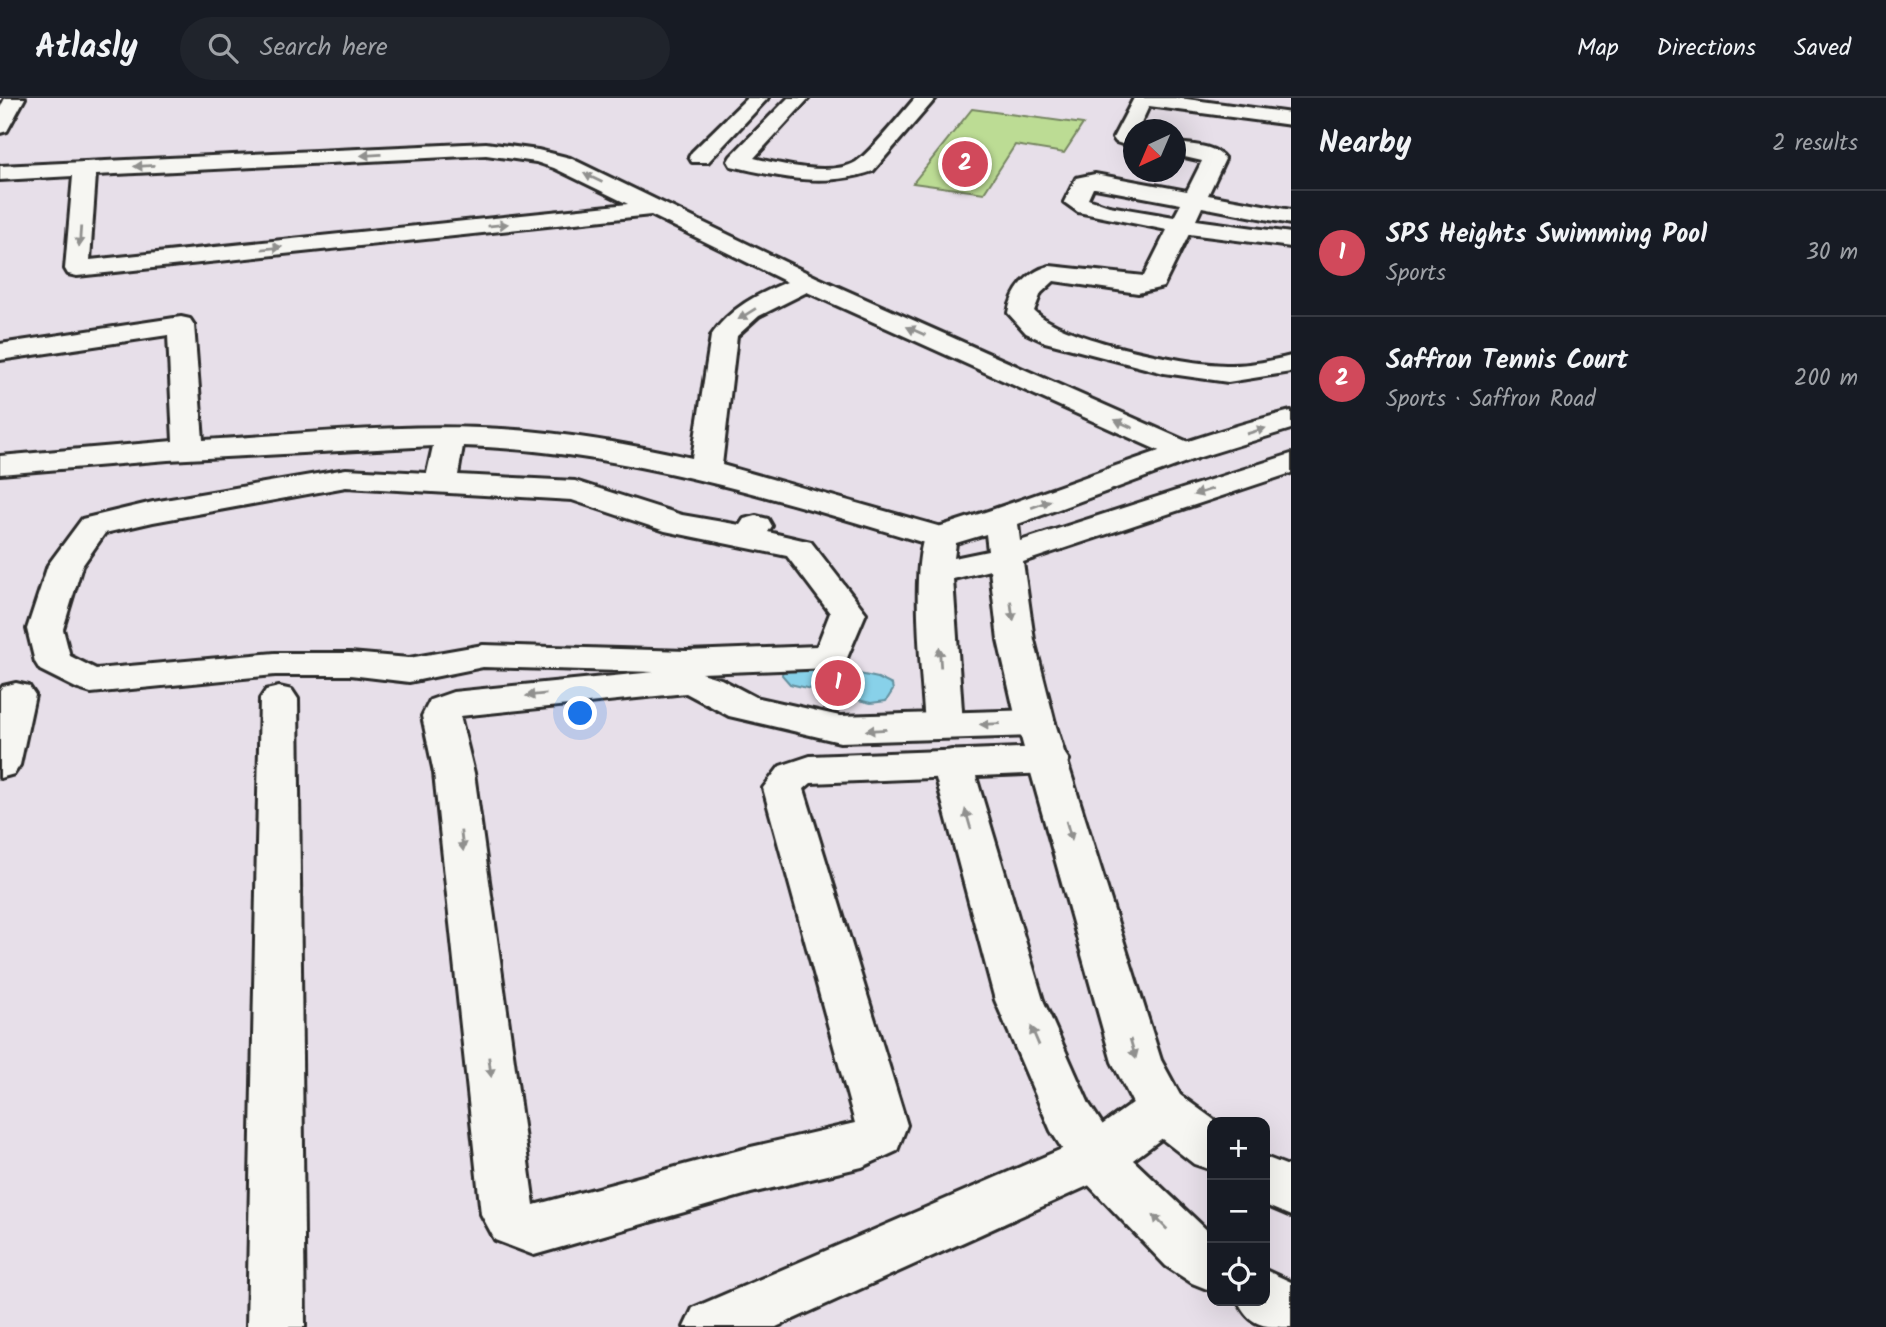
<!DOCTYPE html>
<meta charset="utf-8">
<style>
:root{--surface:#171b24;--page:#20242c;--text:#f1f3f6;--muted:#9ea1a6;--line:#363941;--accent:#d1495b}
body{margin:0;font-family:Kalam,sans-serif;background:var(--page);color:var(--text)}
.controls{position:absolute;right:21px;bottom:21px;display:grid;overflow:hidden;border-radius:14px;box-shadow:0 7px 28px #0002}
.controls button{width:63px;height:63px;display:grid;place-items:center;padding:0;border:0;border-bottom:2px solid var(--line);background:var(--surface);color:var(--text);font:35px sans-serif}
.compass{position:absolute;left:1123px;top:21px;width:63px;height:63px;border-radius:50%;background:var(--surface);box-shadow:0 7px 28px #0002;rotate:224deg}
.you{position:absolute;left:581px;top:616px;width:24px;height:24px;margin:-18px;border:5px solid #fff;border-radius:50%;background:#1a73e8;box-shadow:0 0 0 10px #1a73e833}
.badge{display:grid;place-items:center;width:46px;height:46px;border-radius:50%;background:var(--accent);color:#fff;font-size:23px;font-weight:700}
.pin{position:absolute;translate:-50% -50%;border:4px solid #fff;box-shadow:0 2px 7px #0006}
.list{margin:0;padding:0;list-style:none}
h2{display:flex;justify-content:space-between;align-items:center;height:91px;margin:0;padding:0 28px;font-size:30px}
h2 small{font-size:23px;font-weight:400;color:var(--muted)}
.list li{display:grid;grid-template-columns:46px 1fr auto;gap:21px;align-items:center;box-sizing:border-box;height:126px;padding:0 28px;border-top:2px solid var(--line)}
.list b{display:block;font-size:26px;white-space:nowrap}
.list p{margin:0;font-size:23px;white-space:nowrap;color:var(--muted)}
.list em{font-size:23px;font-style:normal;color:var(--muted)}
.icon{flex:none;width:38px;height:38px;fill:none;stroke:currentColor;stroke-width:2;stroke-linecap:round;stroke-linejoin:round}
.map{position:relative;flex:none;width:1291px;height:1229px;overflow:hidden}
header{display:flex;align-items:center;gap:42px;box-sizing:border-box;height:98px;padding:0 35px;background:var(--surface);border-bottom:2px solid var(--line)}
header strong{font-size:33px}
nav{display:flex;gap:38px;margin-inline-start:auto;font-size:24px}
.search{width:490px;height:63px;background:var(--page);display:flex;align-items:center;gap:18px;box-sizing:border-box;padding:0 24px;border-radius:38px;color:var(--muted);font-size:26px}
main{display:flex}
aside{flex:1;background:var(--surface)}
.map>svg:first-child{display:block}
.green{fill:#bcdc94;stroke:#748460;stroke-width:2}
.water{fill:#88d1e9;stroke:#638f9d;stroke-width:2}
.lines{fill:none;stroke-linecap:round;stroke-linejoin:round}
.street-casing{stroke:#2b2b2b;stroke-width:6}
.secondary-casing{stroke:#2b2b2b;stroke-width:6}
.street{fill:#f6f6f2;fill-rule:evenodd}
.secondary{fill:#f6f6f2;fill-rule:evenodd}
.oneway{fill:#90908e}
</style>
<header>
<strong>Atlasly</strong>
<div class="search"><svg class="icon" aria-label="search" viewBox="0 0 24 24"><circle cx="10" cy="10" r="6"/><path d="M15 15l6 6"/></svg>Search here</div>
<nav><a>Map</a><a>Directions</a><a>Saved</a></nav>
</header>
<main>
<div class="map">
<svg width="1291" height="1229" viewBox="0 0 1291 1229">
<rect width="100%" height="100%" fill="#e7dfe9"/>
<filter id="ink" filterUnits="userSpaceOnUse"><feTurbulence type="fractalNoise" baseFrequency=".0143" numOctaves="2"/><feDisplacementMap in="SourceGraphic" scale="14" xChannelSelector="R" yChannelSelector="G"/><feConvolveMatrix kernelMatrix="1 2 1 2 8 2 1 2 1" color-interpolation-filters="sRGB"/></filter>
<g filter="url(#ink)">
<path class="green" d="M 972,11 L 1083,26 L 1064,55 L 1015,47 L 984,95 L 913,85 Z"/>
<path class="water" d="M 799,563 L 878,580 L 892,587 L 893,592 L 886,603 L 871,605 L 790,586 L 782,577 L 783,570 Z"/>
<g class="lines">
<defs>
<g id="street">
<path d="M 5,0 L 25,0 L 7,33 L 0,35 L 0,10 Z"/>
<path d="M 747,0 L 768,0 L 708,64 L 692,64 L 689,59 L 692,54 Z"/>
<path d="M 788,0 L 809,0 L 754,60 C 781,66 830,79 856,64 C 869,56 903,14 915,0 L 936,0 L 873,73 C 825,90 779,79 731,68 L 728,63 L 731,58 Z"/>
<path d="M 1134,0 L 1179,0 L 1291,15 L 1291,27 L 1149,8 L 1138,32 L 1134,32 L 1134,50 L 1116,44 L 1113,40 Z"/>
<path d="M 486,45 L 538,52 L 570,60 L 816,179 L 1197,348 L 1201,354 L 1197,360 L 1186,363 L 1175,360 L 807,194 L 759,218 L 737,238 L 722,367 L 952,432 L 957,439 L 952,446 L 940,449 L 928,446 C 775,400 624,353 463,348 L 458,377 L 575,383 L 682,417 L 740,427 L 744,421 L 756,418 L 768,421 L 772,428 L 768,434 L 811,444 L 866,515 L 844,567 L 831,570 L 701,575 L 721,581 L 755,599 L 840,618 L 1036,612 L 1050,616 L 1055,625 L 1050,634 L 1036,638 L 840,644 L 729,618 L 686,595 L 460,618 L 474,675 L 534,1107 L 751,1049 L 855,1025 L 763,690 L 780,668 L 810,658 L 1049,649 L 1063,653 L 1069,662 L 1063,671 L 1049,675 L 811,685 L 804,691 L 907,1027 L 897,1053 L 862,1069 L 751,1095 L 534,1157 L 495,1142 L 481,1116 L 434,675 L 422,618 L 430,602 L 453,594 L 654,574 L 483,569 L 409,584 L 350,577 L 275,577 L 91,595 L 78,591 L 40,572 L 35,564 L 27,531 L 48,467 L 82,421 L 153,404 L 346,371 L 427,375 L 433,348 L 168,362 L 0,376 L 0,358 L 173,343 L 168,237 L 0,262 L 0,246 L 181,219 L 190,221 L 194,227 L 203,342 C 303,336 403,325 502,331 C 567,335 630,346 692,360 L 711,238 C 730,210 756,197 787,184 L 651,117 L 77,178 L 68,176 L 65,171 L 73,78 L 0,82 L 0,68 ZM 486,57 L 536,64 L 554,70 L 628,106 L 90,162 L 96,77 ZM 346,389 L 572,402 L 665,433 L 787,458 L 830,515 L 817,548 L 687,553 L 483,547 L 409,560 L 350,555 L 275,555 L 96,571 L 70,558 L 63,531 L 82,468 L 105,435 L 153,424 Z"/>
<path d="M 1176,45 C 1192,47 1215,47 1225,61 L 1208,97 L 1291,112 L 1291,126 L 1202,109 L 1196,122 L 1291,135 L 1291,149 L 1189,136 L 1163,189 L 1138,195 L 1054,183 L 1041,195 L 1034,213 C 1064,242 1183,266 1226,267 C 1248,268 1270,263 1291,258 L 1291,274 L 1228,284 L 1164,275 L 1045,244 L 1026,235 L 1008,215 C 1012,192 1028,173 1050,168 L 1144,178 L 1167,132 L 1078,114 L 1064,104 L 1076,80 L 1095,76 L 1187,93 L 1202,63 L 1176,57 ZM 1093,90 L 1095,90 L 1181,106 L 1174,119 L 1109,108 L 1088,101 Z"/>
<path d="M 16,585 L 29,588 L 35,597 L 20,667 L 14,676 L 0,680 L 0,592 L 3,588 Z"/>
<path d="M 279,589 L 292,592 L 298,601 L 305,1229 L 247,1229 L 260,601 L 266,592 Z"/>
<path d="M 1162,991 L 1180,997 L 1187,1012 L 1180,1027 L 1114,1076 L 776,1229 L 684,1229 L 693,1210 L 1078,1044 L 1144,997 Z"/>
</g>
<g id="secondary">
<path d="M 1291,313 L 1291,331 L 1197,360 L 1018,426 L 1020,443 L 1291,356 L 1291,375 L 1023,464 L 1034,542 L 1055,625 L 1161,962 L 1180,997 L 1217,1024 L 1212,1024 L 1212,1072 L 1194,1066 L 1144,1027 L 1112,964 L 1017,625 L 998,542 L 990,472 L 953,481 L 963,627 L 958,636 L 944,640 L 930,636 L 925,627 C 923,587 908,461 928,432 C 1050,396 1167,344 1291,313 ZM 986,436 L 988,453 L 954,460 L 956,445 Z"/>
<path d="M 952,652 L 966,656 L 972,665 L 1043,902 L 1089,1006 L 1114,1044 L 1212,1137 L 1212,1193 L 1192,1185 L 1166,1168 L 1078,1076 L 1051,1033 L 995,902 L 932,665 L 938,656 Z"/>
<path d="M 1265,1059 L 1291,1069 L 1291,1118 L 1265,1107 Z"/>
<path d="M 1265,1172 L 1291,1184 L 1291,1229 C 1264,1229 1250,1229 1238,1203 L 1265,1203 Z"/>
</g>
</defs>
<use href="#street" class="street-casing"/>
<use href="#secondary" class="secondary-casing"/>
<use href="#street" class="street"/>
<use href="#secondary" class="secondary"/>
</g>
<defs><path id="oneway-solid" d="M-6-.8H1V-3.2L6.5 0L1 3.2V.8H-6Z" transform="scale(1.75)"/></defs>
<g class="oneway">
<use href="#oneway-solid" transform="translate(371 57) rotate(177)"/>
<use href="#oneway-solid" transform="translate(144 68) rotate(177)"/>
<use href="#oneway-solid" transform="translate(593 80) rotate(-154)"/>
<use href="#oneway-solid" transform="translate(498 127) rotate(-6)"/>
<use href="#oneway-solid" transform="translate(80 139) rotate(94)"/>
<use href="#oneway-solid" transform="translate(272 150) rotate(-6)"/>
<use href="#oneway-solid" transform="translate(747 216) rotate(148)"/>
<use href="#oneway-solid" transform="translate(916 233) rotate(-156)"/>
<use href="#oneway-solid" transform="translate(1124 326) rotate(-156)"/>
<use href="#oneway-solid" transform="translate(1256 333) rotate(-17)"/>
<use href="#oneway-solid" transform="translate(1203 394) rotate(162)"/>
<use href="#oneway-solid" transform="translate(1041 406) rotate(-21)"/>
<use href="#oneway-solid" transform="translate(1012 513) rotate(82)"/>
<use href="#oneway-solid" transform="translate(940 559) rotate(-94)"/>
<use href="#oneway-solid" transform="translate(536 597) rotate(174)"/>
<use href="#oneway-solid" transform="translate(990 626) rotate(178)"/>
<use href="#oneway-solid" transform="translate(876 632) rotate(177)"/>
<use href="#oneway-solid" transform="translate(968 721) rotate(-106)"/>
<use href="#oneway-solid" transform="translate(1069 733) rotate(74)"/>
<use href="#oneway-solid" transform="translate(462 743) rotate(83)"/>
<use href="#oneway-solid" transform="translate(1035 938) rotate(-113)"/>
<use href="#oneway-solid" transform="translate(1133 951) rotate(74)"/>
<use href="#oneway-solid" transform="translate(490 969) rotate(83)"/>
<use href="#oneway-solid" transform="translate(1160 1124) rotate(-134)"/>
</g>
</g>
</svg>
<div class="controls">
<button>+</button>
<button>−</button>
<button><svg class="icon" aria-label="locate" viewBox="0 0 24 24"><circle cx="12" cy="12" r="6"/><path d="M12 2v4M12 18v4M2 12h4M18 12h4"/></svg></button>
</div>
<svg class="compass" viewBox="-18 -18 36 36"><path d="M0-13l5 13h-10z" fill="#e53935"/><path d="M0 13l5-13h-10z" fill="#9ea1a6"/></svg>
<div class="you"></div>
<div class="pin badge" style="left:838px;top:585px">1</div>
<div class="pin badge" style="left:965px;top:66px">2</div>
</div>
<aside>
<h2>Nearby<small>2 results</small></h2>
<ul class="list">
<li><span class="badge">1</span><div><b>SPS Heights Swimming Pool</b><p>Sports</p></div><em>30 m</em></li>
<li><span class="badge">2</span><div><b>Saffron Tennis Court</b><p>Sports · Saffron Road</p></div><em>200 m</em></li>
</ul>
</aside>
</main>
